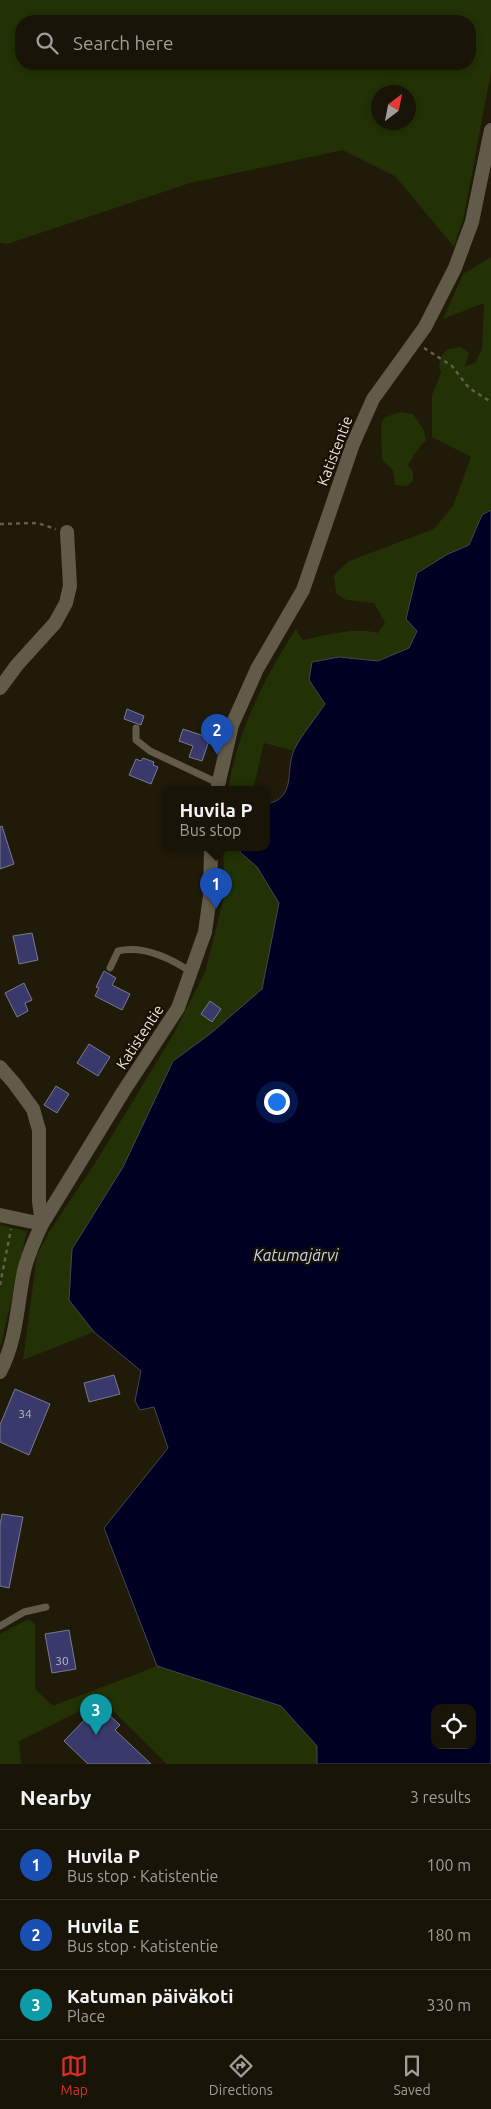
<!DOCTYPE html>
<meta charset="utf-8">
<style>
:root{--surface:#181407;--page:#252115;--text:#f1f3f6;--muted:#9f9e9b;--line:#363328;--accent:#d93025}
body{margin:0;font-family:Ubuntu,sans-serif;background:var(--page);color:var(--text)}
.controls{position:absolute;right:15px;bottom:15px;display:grid;overflow:hidden;border-radius:10px;box-shadow:0 2px 8px #0003}
.controls button{width:45px;height:45px;display:grid;place-items:center;padding:0;border:0;border-bottom:1px solid var(--line);background:var(--surface);color:var(--text);font:25px sans-serif}
.compass{position:absolute;left:371px;top:85px;width:45px;height:45px;border-radius:50%;background:var(--surface);box-shadow:0 2px 8px #0003;rotate:32deg}
.you{position:absolute;left:276px;top:1101px;width:18px;height:18px;margin:-12px;border:4px solid #fff;border-radius:50%;background:#1a73e8;box-shadow:0 0 0 8px #1a73e833}
.badge{display:grid;place-items:center;width:32px;height:32px;border-radius:50%;background:var(--accent);color:#fff;font-size:16px;font-weight:700}
.pin{position:absolute;translate:-50% -41px;filter:drop-shadow(0 1px 2px #0008)}
.pin::after{content:'';position:absolute;top:26px;width:18px;height:15px;background:inherit;clip-path:polygon(0 0,100% 0,50% 100%)}
.popup{position:absolute;left:162px;top:786px;width:108px;height:65px;box-sizing:border-box;display:grid;place-content:center;border-radius:10px;background:var(--surface);filter:drop-shadow(0 1px 4px #0005);font-size:16px;white-space:nowrap;color:var(--muted)}
.popup b{font-size:19px;color:var(--text)}
.popup::after{content:'';position:absolute;left:50%;top:100%;margin-left:-10px;border:10px solid transparent;border-top-color:var(--surface)}
.list{margin:0;padding:0;list-style:none}
h2{display:flex;justify-content:space-between;align-items:center;height:65px;margin:0;padding:0 20px;font-size:21px}
h2 small{font-size:16px;font-weight:400;color:var(--muted)}
.list li{display:grid;grid-template-columns:32px 1fr auto;gap:15px;align-items:center;box-sizing:border-box;height:70px;padding:0 20px;border-top:1px solid var(--line)}
.list b{display:block;font-size:19px;white-space:nowrap}
.list p{margin:0;font-size:16px;white-space:nowrap;color:var(--muted)}
.list em{font-size:16px;font-style:normal;color:var(--muted)}
.icon{flex:none;width:28px;height:28px;fill:none;stroke:currentColor;stroke-width:2;stroke-linecap:round;stroke-linejoin:round}
.map{position:relative;flex:none;width:491px;height:1764px;overflow:hidden}
.search{position:absolute;background:var(--surface);box-shadow:0 2px 8px #0003;left:15px;right:15px;top:15px;height:55px;display:flex;align-items:center;gap:12px;box-sizing:border-box;padding:0 18px;border-radius:20px;color:var(--muted);font-size:19px}
.sheet{height:275px;background:var(--surface)}
nav{display:flex;justify-content:space-around;align-items:center;box-sizing:border-box;height:70px;border-top:1px solid var(--line);background:var(--surface);font-size:14px;color:var(--muted)}
nav a{display:grid;justify-items:center;gap:2px}
nav .on{color:var(--accent)}
.map>svg:first-child{display:block}
.green{fill:#223204;fill-rule:evenodd}
.water{fill:#000023;stroke:#46455a;fill-rule:evenodd}
.building{fill:#39396b;stroke:#797b8f}
.lines{fill:none;stroke-linecap:round;stroke-linejoin:round}
.path{stroke:#635d4e;stroke-width:2.5;stroke-dasharray:4 4;stroke-linecap:butt}
.lane{stroke:#635b49;stroke-width:7}
.street{stroke:#635b49;stroke-width:14}
.labels{text-anchor:middle;stroke-width:4.5;stroke-linejoin:round;paint-order:stroke}
.number-label{font-size:12px;fill:#bdbabe}
.street-label{font-size:15px;fill:#e9e5da;stroke:#171103}
.water-label{font-size:16px;font-style:italic;fill:#c6d6f4;stroke:#171103}
</style>
<div class="map">
<svg width="491" height="1764" viewBox="0 0 491 1764">
<rect width="100%" height="100%" fill="#201a09"/>
<g class="green">
<path d="M 0,0 L 491,0 L 491,72 L 464,216 L 454,247 L 395,176 L 343,150 L 190,183 L 7,244 L 0,243 ZM 470,21 L 470,64 L 21,64 L 21,21 ZM 408,92 L 408,122 L 378,122 L 378,92 Z"/>
<path d="M 491,257 L 491,510 L 482,515 L 469,545 L 448,554 L 417,573 L 417,631 L 409,648 L 378,661 L 339,657 L 309,680 L 325,704 L 294,751 L 264,743 L 253,790 L 228,790 C 237,732 264,678 296,629 L 303,640 C 327,635 353,627 378,633 L 385,622 L 374,603 L 346,600 L 336,593 L 334,575 L 349,561 L 434,529 L 453,506 L 471,457 L 432,437 L 432,395 L 441,373 L 439,365 L 442,355 L 448,349 L 461,347 L 469,353 L 465,366 L 475,363 L 482,349 L 484,303 L 443,319 L 463,274 Z"/>
<path d="M 401,412 L 413,414 L 424,430 L 426,441 L 420,446 L 408,465 L 413,472 L 413,480 L 407,486 L 395,485 L 393,470 L 382,460 L 381,424 L 385,417 Z"/>
<path d="M 223,848 L 241,848 L 240,852 L 257,867 L 279,903 L 262,989 L 210,1034 L 175,1060 L 123,1167 L 72,1249 L 69,1300 L 94,1332 L 23,1360 L 37,1255 L 49,1232 L 97,1160 L 173,1035 L 205,972 L 225,893 Z"/>
<path d="M 0,1225 L 27,1231 L 0,1349 Z"/>
<path d="M 29,1619 L 35,1624 L 35,1689 L 53,1706 L 157,1666 L 281,1706 L 317,1746 L 317,1764 L 167,1764 L 102,1700 L 19,1741 L 21,1764 L 0,1764 L 0,1634 Z"/>
</g>
<path class="water" d="M 491,510 L 491,1764 L 317,1764 L 317,1746 L 281,1706 L 157,1666 L 104,1528 L 168,1448 L 154,1407 L 140,1410 L 135,1401 L 141,1371 L 94,1332 L 69,1300 L 72,1249 L 123,1167 L 173,1061 L 210,1034 L 262,989 L 279,903 L 257,867 L 240,852 L 241,848 L 266,848 L 266,804 C 297,799 285,770 294,750 C 302,734 315,719 325,704 L 309,680 L 312,662 L 339,657 L 378,661 L 409,648 L 417,631 L 406,619 L 417,573 L 448,554 L 469,545 L 482,515 ZM 435,1708 L 472,1708 L 472,1745 L 435,1745 Z"/>
<g class="building">
<path d="M 127,709 L 144,716 L 141,725 L 124,719 Z"/>
<path d="M 183,729 L 210,738 L 202,761 L 189,757 L 193,746 L 179,741 Z"/>
<path d="M 143,758 L 154,762 L 153,765 L 158,767 L 151,784 L 129,775 L 136,759 L 141,761 Z"/>
<path d="M 2,826 L 14,864 L 0,869 L 0,827 Z"/>
<path d="M 32,933 L 38,960 L 19,964 L 13,936 Z"/>
<path d="M 104,971 L 116,978 L 112,985 L 130,994 L 122,1010 L 95,996 L 99,988 L 96,987 Z"/>
<path d="M 24,983 L 32,1000 L 25,1003 L 28,1011 L 17,1017 L 5,993 Z"/>
<path d="M 210,1001 L 221,1009 L 212,1022 L 201,1014 Z"/>
<path d="M 89,1044 L 110,1057 L 98,1076 L 77,1063 Z"/>
<path d="M 56,1086 L 69,1094 L 57,1113 L 44,1105 Z"/>
<path d="M 114,1375 L 120,1394 L 89,1402 L 84,1383 Z"/>
<path d="M 15,1389 L 50,1404 L 29,1455 L 0,1442 L 0,1425 Z"/>
<path d="M 2,1514 L 23,1517 L 9,1588 L 0,1586 L 0,1525 Z"/>
<path d="M 69,1630 L 76,1669 L 52,1673 L 45,1634 Z"/>
<path d="M 95,1709 L 104,1718 L 108,1714 L 120,1725 L 115,1730 L 151,1764 L 88,1764 L 64,1741 Z"/>
</g>
<g class="lines">
<g class="path">
<path d="M 424,348 L 452,366 L 469,388 L 491,402"/>
<path d="M 0,524 L 37,523 L 56,529"/>
<path d="M 0,1285 L 11,1229"/>
</g>
<g class="lane">
<path d="M 136,728 L 136,740 L 150,751 L 218,783"/>
<path d="M 110,968 L 118,951 C 144,945 170,958 191,972"/>
<path d="M 0,1626 L 24,1612 L 46,1607"/>
</g>
<g class="street">
<path d="M 0,688 L 17,665 L 55,623 L 66,603 L 70,586 L 67,532"/>
<path d="M 217,790 L 232,725 L 257,669 L 303,590 L 353,444 L 373,399 L 425,327 L 455,268 L 472,222 L 491,130"/>
<path d="M 0,1067 L 14,1083 L 33,1109 L 39,1130 L 39,1201 L 42,1224 L 0,1215"/>
<path d="M 0,1372 C 17,1340 17,1305 24,1271 C 28,1254 35,1239 42,1224 L 123,1092 L 178,1008 L 205,932 L 210,896 L 211,848"/>
</g>
</g>
<g class="labels">
<g class="number-label">
<text x="25" y="1418">34</text>
<text x="62" y="1665">30</text>
</g>
<g class="street-label">
<text transform="translate(335 451) rotate(-69)" y="5">Katistentie</text>
<text transform="translate(140 1037) rotate(-57)" y="5">Katistentie</text>
</g>
<g class="water-label">
<text x="296" y="1261">Katumajärvi</text>
</g>
</g>
</svg>
<div class="controls">
<button><svg class="icon" aria-label="locate" viewBox="0 0 24 24"><circle cx="12" cy="12" r="6"/><path d="M12 2v4M12 18v4M2 12h4M18 12h4"/></svg></button>
</div>
<svg class="compass" viewBox="-18 -18 36 36"><path d="M0-13l5 13h-10z" fill="#e53935"/><path d="M0 13l5-13h-10z" fill="#9f9e9b"/></svg>
<div class="you"></div>
<div class="pin badge" style="left:216px;top:909px;background:#1a4fb4">1</div>
<div class="popup"><b>Huvila P</b>Bus stop</div>
<div class="pin badge" style="left:217px;top:755px;background:#1a4fb4">2</div>
<div class="pin badge" style="left:96px;top:1735px;background:#0f9aa8">3</div>
<div class="search"><svg class="icon" aria-label="search" viewBox="0 0 24 24"><circle cx="10" cy="10" r="6"/><path d="M15 15l6 6"/></svg>Search here</div>
</div>
<section class="sheet">
<h2>Nearby<small>3 results</small></h2>
<ul class="list">
<li><span class="badge" style="background:#1a4fb4">1</span><div><b>Huvila P</b><p>Bus stop · Katistentie</p></div><em>100 m</em></li>
<li><span class="badge" style="background:#1a4fb4">2</span><div><b>Huvila E</b><p>Bus stop · Katistentie</p></div><em>180 m</em></li>
<li><span class="badge" style="background:#0f9aa8">3</span><div><b>Katuman päiväkoti</b><p>Place</p></div><em>330 m</em></li>
</ul>
</section>
<nav>
<a class="on"><svg class="icon" aria-label="map" viewBox="0 0 24 24"><path d="M3 6l6-2 6 2 6-2v14l-6 2-6-2-6 2zM9 4v14M15 6v14"/></svg>Map</a>
<a><svg class="icon" aria-label="directions" viewBox="0 0 24 24"><path d="M12 3l9 9-9 9-9-9zM9 14v-3h6M13 9l2 2-2 2"/></svg>Directions</a>
<a><svg class="icon" aria-label="saved" viewBox="0 0 24 24"><path d="M7 4h10v16l-5-4-5 4z"/></svg>Saved</a>
</nav>
